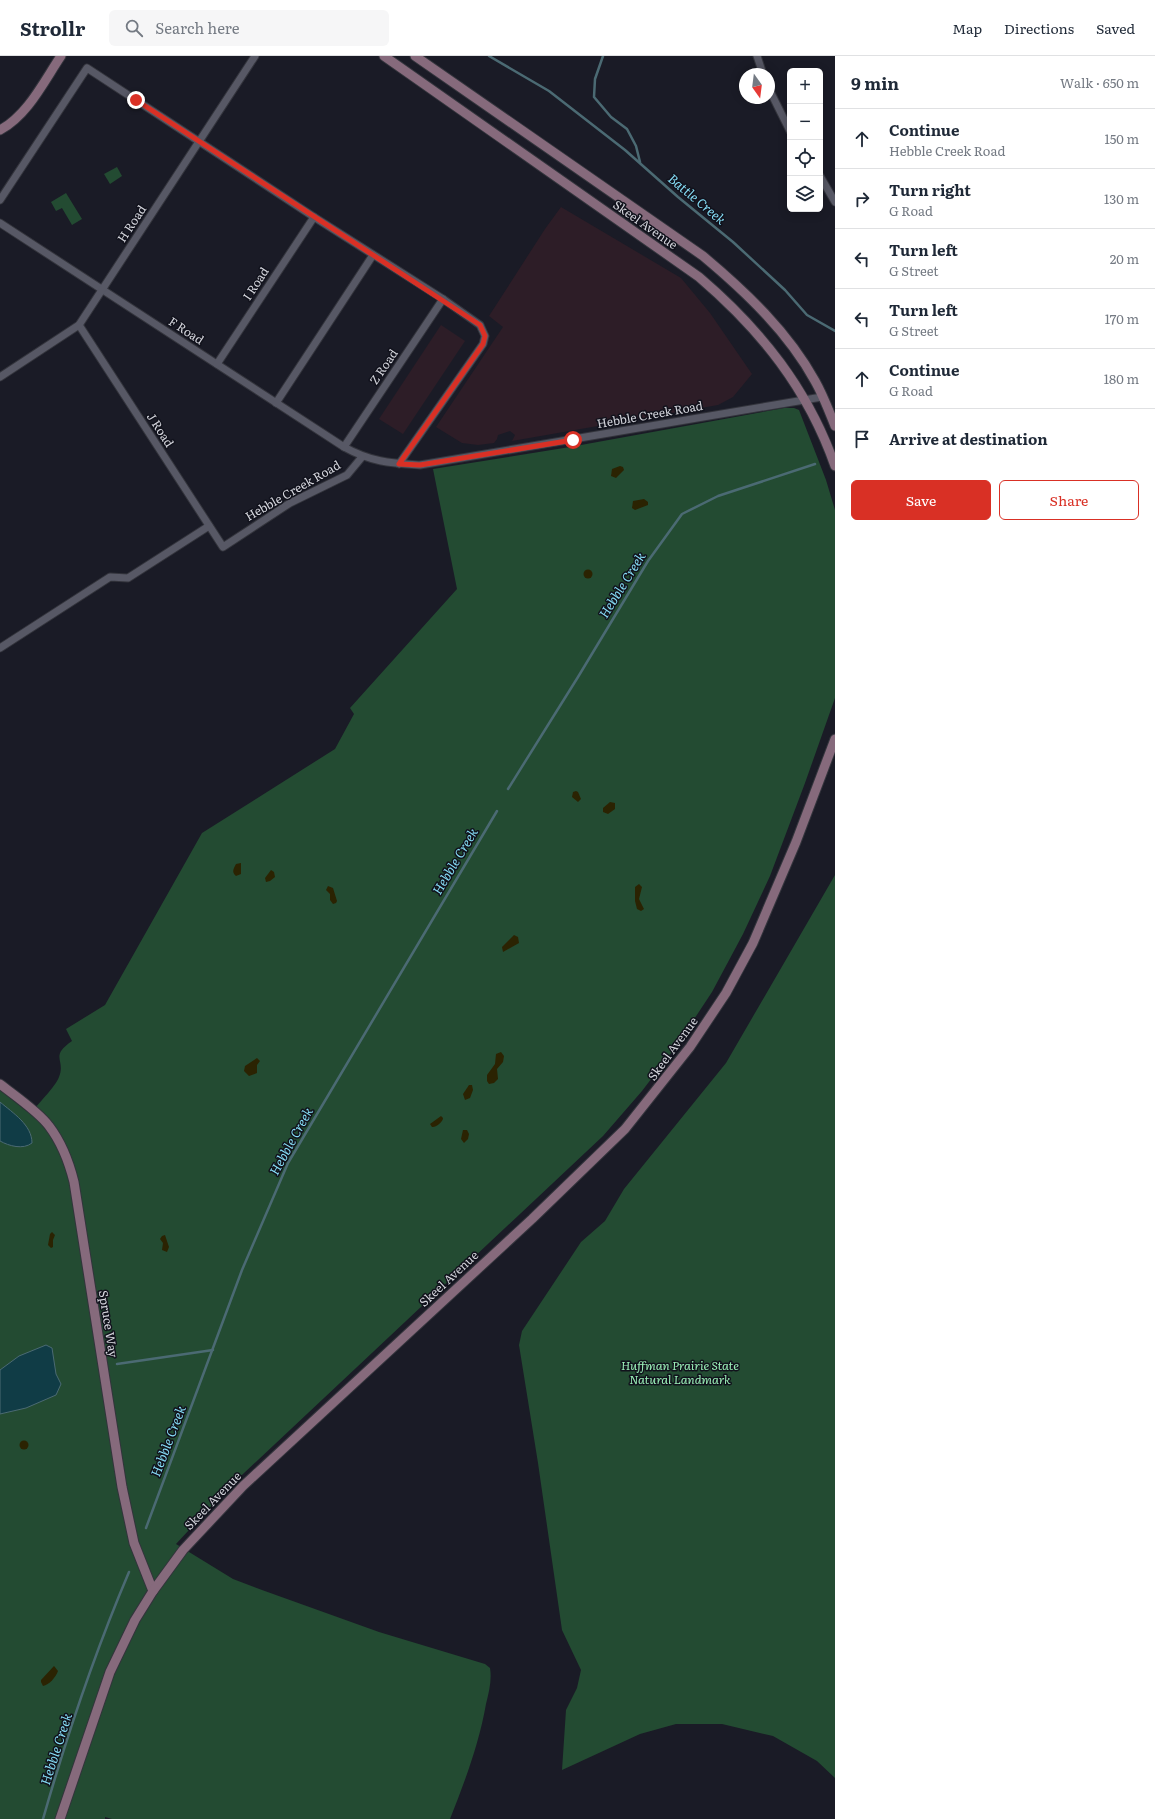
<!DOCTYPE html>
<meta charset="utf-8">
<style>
:root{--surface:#fff;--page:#f6f6f7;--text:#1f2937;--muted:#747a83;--line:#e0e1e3;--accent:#d93025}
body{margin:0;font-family:Literata,serif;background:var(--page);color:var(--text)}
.controls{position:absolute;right:12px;top:12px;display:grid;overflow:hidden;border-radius:6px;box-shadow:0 2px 10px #0003}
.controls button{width:36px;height:36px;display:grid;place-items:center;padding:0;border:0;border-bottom:1px solid var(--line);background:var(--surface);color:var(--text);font:20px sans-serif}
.compass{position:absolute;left:739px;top:12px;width:36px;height:36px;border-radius:50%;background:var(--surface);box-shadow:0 2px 10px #0003;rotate:166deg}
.stop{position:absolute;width:12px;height:12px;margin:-9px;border:3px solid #d93025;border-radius:50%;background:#fff}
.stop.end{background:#d93025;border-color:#fff;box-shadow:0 1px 4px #0008}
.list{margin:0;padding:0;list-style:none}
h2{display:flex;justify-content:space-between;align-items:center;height:52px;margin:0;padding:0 16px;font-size:17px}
h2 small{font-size:13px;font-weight:400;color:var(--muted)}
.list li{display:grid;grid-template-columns:26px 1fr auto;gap:12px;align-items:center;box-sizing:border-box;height:60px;padding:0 16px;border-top:1px solid var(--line)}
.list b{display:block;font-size:15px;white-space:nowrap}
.list p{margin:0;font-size:13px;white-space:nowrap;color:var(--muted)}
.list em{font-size:13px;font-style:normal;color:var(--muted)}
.actions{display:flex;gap:8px;padding:12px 16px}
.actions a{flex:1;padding:9px 0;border:1px solid var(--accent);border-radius:6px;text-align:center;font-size:14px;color:var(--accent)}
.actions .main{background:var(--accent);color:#fff}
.icon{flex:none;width:22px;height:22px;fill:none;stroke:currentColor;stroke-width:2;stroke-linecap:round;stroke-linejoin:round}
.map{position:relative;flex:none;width:835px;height:1763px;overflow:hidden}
header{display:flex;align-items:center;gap:24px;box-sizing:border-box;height:56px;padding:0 20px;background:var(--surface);border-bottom:1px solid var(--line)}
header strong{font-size:19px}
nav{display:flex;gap:22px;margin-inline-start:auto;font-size:14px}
.search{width:280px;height:36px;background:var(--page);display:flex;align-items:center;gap:10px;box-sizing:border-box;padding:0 14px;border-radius:6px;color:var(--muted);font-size:15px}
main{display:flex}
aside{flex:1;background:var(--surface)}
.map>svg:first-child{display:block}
.industrial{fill:#2d1d27}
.green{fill:#234b32}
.sand{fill:#2b2302}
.water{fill:#103c46;stroke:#4b6a73}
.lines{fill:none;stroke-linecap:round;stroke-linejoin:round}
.stream{stroke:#4b6a73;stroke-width:2.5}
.street-casing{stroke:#33343c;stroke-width:9}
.secondary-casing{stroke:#33343c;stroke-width:11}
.street{stroke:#575865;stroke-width:7}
.secondary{stroke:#866a7c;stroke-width:9}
.route{stroke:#d93025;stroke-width:5}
.labels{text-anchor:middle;stroke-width:3;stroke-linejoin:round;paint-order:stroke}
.street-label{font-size:12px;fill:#d4d5dc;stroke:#11121c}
.park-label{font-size:12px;font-style:italic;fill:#9bf0b8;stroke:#11121c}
.water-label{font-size:13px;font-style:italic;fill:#86ddf6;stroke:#11121c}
</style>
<header>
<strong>Strollr</strong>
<div class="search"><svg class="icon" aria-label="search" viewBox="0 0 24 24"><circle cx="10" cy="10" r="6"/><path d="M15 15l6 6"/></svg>Search here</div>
<nav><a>Map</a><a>Directions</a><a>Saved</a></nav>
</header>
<main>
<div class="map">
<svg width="835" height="1763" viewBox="0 0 835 1763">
<rect width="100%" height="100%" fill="#1a1b26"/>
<g class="industrial">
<path d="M 561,151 L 681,222 L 710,257 L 752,318 L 733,341 L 718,349 L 512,385 L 515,379 L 510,375 L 498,379 L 497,383 L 494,387 L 478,389 L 462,387 L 436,371 L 503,271 L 489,260 L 545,173 Z"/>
<path d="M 441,269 L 465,285 L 403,378 L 379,363 Z"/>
</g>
<g class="green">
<path d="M 117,111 L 122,120 L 110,128 L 104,118 Z"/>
<path d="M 66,137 L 82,163 L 72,169 L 62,152 L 56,155 L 51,146 Z"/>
<path d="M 784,352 L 794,352 L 799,354 L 826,424 L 835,454 L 835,642 L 805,727 L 770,820 L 743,878 L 712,936 L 677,989 L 642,1035 L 603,1080 L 227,1433 L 176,1488 L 233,1523 L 262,1534 L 379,1576 L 485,1608 L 490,1612 C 492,1624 489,1636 486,1648 C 479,1688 465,1725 450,1763 L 112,1763 L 105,1761 L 105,1763 L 0,1763 L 0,1034 L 30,1058 C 37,1049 56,1030 59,1021 C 66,1003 49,1001 72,985 L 66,973 L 105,949 L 202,777 L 335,693 L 354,658 L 350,652 L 457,533 L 433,413 L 570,391 Z"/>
<path d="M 835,819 L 835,1722 L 817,1705 L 773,1680 L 722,1668 L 676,1668 L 640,1678 L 562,1714 L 566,1654 L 577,1632 L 581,1614 L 562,1574 L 538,1407 L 519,1289 L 522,1275 L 581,1186 L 605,1165 L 624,1133 L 726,1007 Z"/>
</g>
<g class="sand">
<path d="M 620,410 L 623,411 L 624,414 L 616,422 L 611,420 L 612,413 Z"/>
<path d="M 644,443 L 648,446 L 648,449 L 635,454 L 632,452 L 633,445 Z"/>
<circle cx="588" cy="518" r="4.5"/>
<path d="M 576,735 L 578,736 L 581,743 L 578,746 L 572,741 L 573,736 Z"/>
<path d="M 610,746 L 615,747 L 615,753 L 608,758 L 603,756 L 603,752 Z"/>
<path d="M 241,807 L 241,818 L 236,820 C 231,816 234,812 236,808 Z"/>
<path d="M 271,814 L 274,816 L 275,821 L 270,825 L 266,826 L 265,822 Z"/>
<path d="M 639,828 L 642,831 L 639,843 L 644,853 L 641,855 L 637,853 L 635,845 L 635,831 Z"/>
<path d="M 328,830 L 333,832 L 337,845 L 336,847 L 333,848 L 330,844 L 330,838 L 326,834 Z"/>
<path d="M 514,879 L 518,881 L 519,887 L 503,896 L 502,891 Z"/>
<path d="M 501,996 L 504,1000 L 503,1006 L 497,1013 L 498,1023 L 494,1027 L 489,1028 L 487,1025 L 487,1019 L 495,1008 L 496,998 Z"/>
<path d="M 257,1002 L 260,1005 L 257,1009 L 257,1017 L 249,1020 L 244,1015 L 245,1010 Z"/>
<path d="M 469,1029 L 472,1029 L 473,1034 L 470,1042 L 465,1044 L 463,1038 Z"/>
<path d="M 441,1060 L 443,1062 C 443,1066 435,1072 432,1071 L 430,1068 Z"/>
<path d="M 463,1074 L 467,1074 L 469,1078 L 468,1083 L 464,1087 L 461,1083 Z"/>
<path d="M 52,1176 L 55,1179 L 53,1184 L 53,1191 L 51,1192 L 48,1189 L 50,1178 Z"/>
<path d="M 165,1179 L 169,1191 L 167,1196 L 162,1194 L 163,1187 L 160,1183 L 162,1180 Z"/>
<circle cx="24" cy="1389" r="4.5"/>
<path d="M 54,1610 L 58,1615 C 56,1621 49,1629 43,1630 L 41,1626 L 41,1624 Z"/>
</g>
<g class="water">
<path d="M 0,1046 C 13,1057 32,1069 32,1087 C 23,1094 9,1090 0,1085 Z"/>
<path d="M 46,1289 L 52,1292 L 56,1318 L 61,1328 L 56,1339 L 26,1352 L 0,1358 L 0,1314 L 19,1300 Z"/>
</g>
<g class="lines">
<g class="stream">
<path d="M 489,0 L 549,35 L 625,94 L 678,141 L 733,186 L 785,234 L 807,259 L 835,275"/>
<path d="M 603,0 L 595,23 L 594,41 L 611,61 L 627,73 L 636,90 L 640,106"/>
<path d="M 508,733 L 578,621 L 648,505 L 682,458 L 718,440 L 815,408"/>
<path d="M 117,1308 L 213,1294"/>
<path d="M 146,1472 L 242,1214 L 288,1107 L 497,755"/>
<path d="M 43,1763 C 67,1679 95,1596 129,1516"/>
</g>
<defs>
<g id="street">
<path d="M 757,0 L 763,18"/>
<path d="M 769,33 L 790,75"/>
<path d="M 820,120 L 835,146"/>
<path d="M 0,144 L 87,12 L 314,161 L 443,243 L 480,269 L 485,280 L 483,288 L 399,408"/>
<path d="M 0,167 L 344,391 C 371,406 390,407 420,409 L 822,341"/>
<path d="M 79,269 L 223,491 L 290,447 L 347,419 L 362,401"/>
<path d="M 217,308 L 314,161"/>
<path d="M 0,321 L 79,269 L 255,0"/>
<path d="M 276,347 L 373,199"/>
<path d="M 344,391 L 443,243"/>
<path d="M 0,592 L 110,521 L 128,522 L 209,470"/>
</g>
<g id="secondary">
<path d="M 384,0 L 699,221 C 761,274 808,333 835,410"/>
<path d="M 415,0 L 703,200 C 746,236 788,276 815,325 C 823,339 829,355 835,370"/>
<path d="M 0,74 C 28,59 44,25 61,0"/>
<path d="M 0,1028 C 14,1039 39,1056 49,1070 C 62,1087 69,1106 74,1126 L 122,1431 L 134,1487 L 153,1535"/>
<path d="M 60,1763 L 110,1616 L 135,1564 L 153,1535 L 183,1494 L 243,1430 L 532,1163 L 625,1073 L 690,991 L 726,937 L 753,887 L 796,786 L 835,683"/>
</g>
</defs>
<use href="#street" class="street-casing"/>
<use href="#secondary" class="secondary-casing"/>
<use href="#street" class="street"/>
<use href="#secondary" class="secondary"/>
</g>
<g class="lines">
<path class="route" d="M 136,44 L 480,269 L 485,280 L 483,288 L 399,408 L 420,409 L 573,384"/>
</g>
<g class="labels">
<g class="street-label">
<text transform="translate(132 168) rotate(-57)" y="4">H Road</text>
<text transform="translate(645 169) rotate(35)" y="4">Skeel Avenue</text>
<text transform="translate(256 228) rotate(-57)" y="4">I Road</text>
<text transform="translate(186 275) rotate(33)" y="4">F Road</text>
<text transform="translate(384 311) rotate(-56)" y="4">Z Road</text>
<text transform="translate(650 359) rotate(-10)" y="4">Hebble Creek Road</text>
<text transform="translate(160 374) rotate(57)" y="4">J Road</text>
<text transform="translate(293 435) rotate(-30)" y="4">Hebble Creek Road</text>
<text transform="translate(673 993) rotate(-54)" y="4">Skeel Avenue</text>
<text transform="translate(449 1223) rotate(-43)" y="4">Skeel Avenue</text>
<text transform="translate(108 1268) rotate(81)" y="4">Spruce Way</text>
<text transform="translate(213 1445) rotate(-46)" y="4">Skeel Avenue</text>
</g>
<g class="park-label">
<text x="680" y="1314">Huffman Prairie State<tspan x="680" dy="14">Natural Landmark</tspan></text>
</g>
<g class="water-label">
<text transform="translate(697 143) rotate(40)" y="5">Battle Creek</text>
<text transform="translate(622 529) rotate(-58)" y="5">Hebble Creek</text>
<text transform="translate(455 805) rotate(-59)" y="5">Hebble Creek</text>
<text transform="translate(291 1085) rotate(-61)" y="5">Hebble Creek</text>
<text transform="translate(168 1385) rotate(-69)" y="5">Hebble Creek</text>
<text transform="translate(56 1693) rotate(-72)" y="5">Hebble Creek</text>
</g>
</g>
</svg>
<div class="controls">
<button>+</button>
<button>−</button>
<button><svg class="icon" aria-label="locate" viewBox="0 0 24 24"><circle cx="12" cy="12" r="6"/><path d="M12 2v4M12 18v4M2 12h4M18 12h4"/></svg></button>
<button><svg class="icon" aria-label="layers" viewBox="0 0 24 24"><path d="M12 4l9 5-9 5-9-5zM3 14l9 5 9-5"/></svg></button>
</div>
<svg class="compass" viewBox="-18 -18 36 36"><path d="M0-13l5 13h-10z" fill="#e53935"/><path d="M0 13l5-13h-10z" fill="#747a83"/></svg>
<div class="stop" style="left:573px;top:384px"></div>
<div class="stop end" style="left:136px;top:44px"></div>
</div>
<aside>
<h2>9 min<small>Walk · 650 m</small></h2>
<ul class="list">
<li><svg class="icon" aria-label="ahead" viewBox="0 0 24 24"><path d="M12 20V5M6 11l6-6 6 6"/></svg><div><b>Continue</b><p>Hebble Creek Road</p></div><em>150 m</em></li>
<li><svg class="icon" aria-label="right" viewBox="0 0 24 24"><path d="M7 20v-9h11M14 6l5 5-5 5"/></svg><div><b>Turn right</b><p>G Road</p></div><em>130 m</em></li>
<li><svg class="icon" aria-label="left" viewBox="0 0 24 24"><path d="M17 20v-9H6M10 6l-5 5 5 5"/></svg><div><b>Turn left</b><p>G Street</p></div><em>20 m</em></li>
<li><svg class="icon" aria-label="left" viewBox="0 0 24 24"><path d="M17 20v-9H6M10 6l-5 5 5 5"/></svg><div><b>Turn left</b><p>G Street</p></div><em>170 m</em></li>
<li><svg class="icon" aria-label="ahead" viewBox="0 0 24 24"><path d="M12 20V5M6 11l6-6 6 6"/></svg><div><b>Continue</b><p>G Road</p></div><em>180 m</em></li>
<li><svg class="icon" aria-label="arrive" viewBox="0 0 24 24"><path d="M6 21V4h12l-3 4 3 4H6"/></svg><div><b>Arrive at destination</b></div></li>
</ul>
<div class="actions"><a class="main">Save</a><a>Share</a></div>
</aside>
</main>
